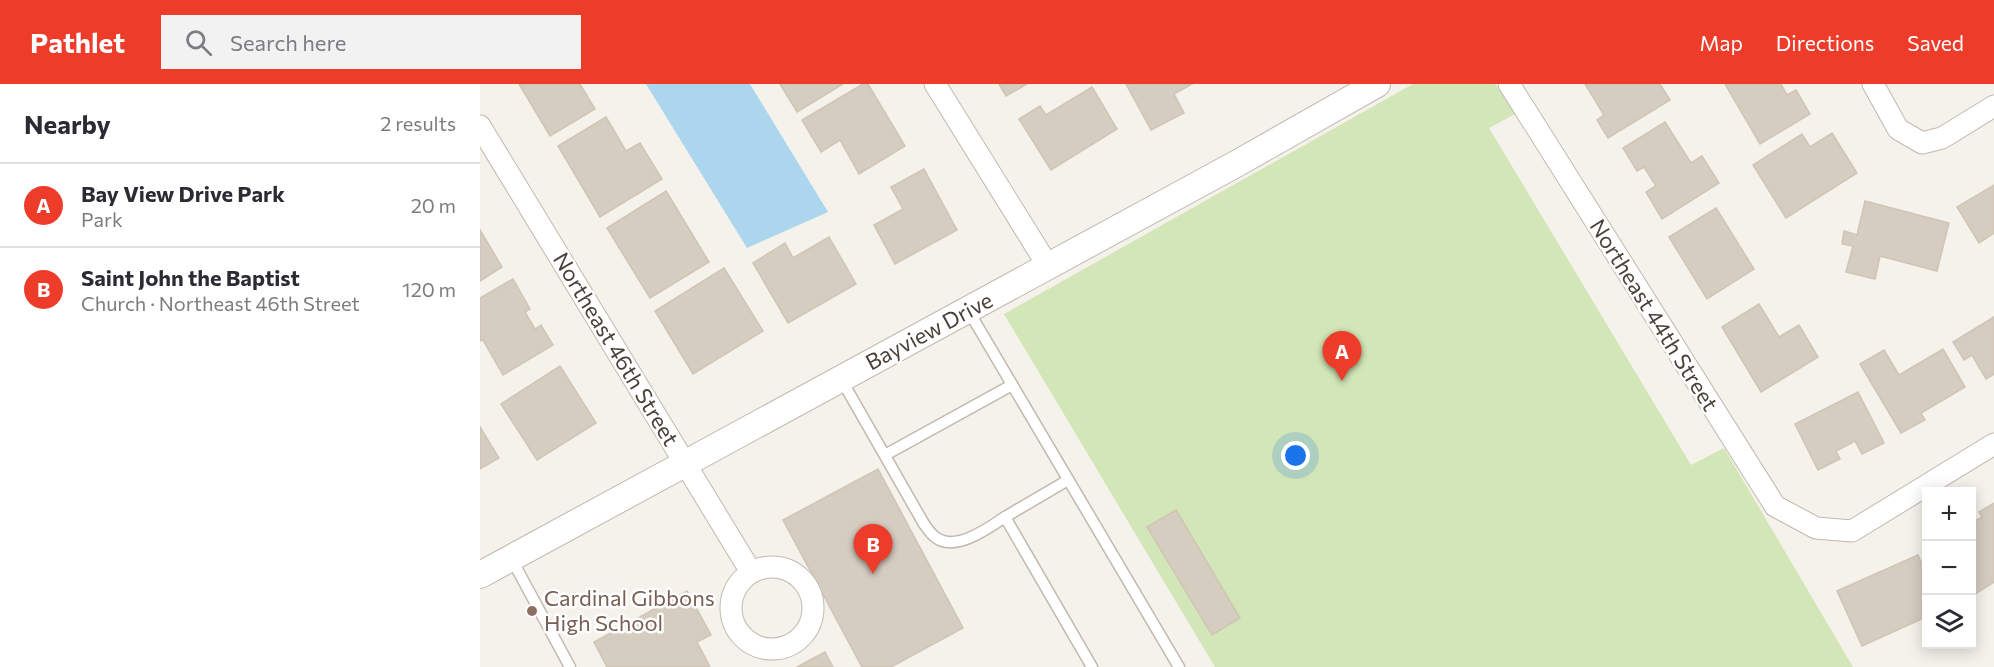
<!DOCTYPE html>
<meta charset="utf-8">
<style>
:root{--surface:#fff;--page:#f2f2f3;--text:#2b2b33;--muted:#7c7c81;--line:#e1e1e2;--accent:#ed3d2a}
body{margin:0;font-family:Commissioner,sans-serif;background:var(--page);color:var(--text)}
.controls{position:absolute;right:18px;bottom:18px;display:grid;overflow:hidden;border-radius:0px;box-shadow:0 3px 15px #0003}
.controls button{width:54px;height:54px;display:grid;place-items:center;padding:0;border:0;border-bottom:2px solid var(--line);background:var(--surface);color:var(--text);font:30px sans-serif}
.you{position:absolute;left:816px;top:372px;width:21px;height:21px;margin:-15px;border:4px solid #fff;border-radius:50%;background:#1a73e8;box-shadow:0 0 0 9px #1a73e833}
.badge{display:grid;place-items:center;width:39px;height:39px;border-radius:50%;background:var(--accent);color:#fff;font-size:20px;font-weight:700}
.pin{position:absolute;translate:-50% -50px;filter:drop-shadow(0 2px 3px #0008)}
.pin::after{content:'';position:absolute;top:32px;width:21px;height:18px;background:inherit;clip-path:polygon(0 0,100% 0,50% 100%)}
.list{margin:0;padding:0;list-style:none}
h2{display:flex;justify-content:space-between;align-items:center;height:78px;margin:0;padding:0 24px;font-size:26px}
h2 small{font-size:20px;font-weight:400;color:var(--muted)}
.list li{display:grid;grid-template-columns:39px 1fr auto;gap:18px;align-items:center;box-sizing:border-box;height:84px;padding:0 24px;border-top:2px solid var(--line)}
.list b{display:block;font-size:22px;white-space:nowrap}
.list p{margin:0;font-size:20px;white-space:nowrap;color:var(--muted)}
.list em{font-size:20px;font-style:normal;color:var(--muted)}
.icon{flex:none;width:33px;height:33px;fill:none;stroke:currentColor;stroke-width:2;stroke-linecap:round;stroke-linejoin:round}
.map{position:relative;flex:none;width:1514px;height:583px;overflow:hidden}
header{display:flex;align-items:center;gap:36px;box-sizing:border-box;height:84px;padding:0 30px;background:var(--accent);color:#fff}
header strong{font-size:28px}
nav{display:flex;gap:33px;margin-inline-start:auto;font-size:21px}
.search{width:420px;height:54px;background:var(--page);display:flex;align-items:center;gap:15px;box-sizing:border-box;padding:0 21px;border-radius:0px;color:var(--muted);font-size:22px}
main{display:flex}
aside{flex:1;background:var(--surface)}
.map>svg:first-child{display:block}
.green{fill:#d3e6b7}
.water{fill:#acd6ed}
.building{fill:#d6cdc1;stroke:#d0c4b5;stroke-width:1.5}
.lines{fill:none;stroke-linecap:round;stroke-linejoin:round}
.service-casing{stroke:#c0b9ae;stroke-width:13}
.minor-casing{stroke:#c0b9ae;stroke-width:23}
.tertiary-casing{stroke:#c0b9ae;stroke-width:28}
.service{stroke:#fff;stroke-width:10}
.minor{stroke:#fff;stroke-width:21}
.tertiary{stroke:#fff;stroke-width:26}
.education-dot{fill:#8d6e63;stroke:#fff;stroke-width:2}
.labels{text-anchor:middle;stroke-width:5;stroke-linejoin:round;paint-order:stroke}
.street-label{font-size:22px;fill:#494239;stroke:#fff}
.education-label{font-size:22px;fill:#785e54;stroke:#fff;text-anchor:start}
</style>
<header>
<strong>Pathlet</strong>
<div class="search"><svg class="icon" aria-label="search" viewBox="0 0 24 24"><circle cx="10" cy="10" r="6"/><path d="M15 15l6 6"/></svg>Search here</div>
<nav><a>Map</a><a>Directions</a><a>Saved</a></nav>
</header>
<main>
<aside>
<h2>Nearby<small>2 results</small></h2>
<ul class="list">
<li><span class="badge">A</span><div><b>Bay View Drive Park</b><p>Park</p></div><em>20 m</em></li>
<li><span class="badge">B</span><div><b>Saint John the Baptist</b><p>Church · Northeast 46th Street</p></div><em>120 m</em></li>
</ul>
</aside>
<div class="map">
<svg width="1514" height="583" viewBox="0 0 1514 583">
<rect width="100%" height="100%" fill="#f5f1eb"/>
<path class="green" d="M 933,0 L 1015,0 L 1035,30 L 1009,44 L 1211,381 L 1244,364 L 1373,583 L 735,583 L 524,230 Z"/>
<path class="water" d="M 166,0 L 270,0 L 348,128 L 267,164 Z"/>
<g class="building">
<path d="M 39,0 L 100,0 L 115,25 L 70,52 Z"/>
<path d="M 300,0 L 363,0 L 317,28 Z"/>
<path d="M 383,0 L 388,0 L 425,62 L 379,90 L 360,56 L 341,68 L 322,36 Z"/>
<path d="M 519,0 L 547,0 L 526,12 Z"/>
<path d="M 646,0 L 712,0 L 694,10 L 704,29 L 671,46 Z"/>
<path d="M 1105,0 L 1180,0 L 1190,16 L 1128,54 L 1117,36 L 1124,31 Z"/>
<path d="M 1245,0 L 1301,0 L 1307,11 L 1316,6 L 1330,30 L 1280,60 Z"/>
<path d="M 612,3 L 637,45 L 571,86 L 539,35 L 560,22 L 566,31 Z"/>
<path d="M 126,33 L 146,67 L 160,59 L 182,95 L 120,133 L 78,62 Z"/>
<path d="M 1185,38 L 1211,79 L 1222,72 L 1239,99 L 1182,135 L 1166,108 L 1176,102 L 1164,83 L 1157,87 L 1143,64 Z"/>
<path d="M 1352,49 L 1377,89 L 1306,134 L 1273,81 L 1322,50 L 1330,63 Z"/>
<path d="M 444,85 L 477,146 L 415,180 L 394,141 L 423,125 L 411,103 Z"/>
<path d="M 1514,101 L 1514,149 L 1499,159 L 1477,123 Z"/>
<path d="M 186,107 L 229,178 L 170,214 L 127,144 Z"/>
<path d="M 1385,117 L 1469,139 L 1457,187 L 1400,172 L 1395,195 L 1366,188 L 1373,162 L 1362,160 L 1364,147 L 1377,151 Z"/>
<path d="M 1236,124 L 1274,185 L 1227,215 L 1189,153 Z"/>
<path d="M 0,146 L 22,183 L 0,197 Z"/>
<path d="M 349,153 L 376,200 L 308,239 L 273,179 L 305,159 L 313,174 Z"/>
<path d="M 244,184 L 283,247 L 213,290 L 175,227 Z"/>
<path d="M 33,195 L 50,225 L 45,228 L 55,245 L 61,241 L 73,261 L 23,291 L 3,256 L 0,257 L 0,214 Z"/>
<path d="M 1279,220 L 1299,253 L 1319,241 L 1338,273 L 1281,308 L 1242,243 Z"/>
<path d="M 1514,233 L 1514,290 L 1506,295 L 1492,271 L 1484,276 L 1473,258 Z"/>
<path d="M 1463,265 L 1485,303 L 1441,329 L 1445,336 L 1421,349 L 1380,280 L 1404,266 L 1419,291 Z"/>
<path d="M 80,282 L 116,339 L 57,376 L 21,320 Z"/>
<path d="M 1378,308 L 1404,359 L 1382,370 L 1375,357 L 1356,367 L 1360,375 L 1338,386 L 1315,340 Z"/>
<path d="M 0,343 L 19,374 L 0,385 Z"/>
<path d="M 398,385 L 483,544 L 411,583 L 382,583 L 303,436 Z"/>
<path d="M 1514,419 L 1514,498 L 1492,512 L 1492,439 L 1502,433 L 1499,428 Z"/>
<path d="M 696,426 L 760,534 L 732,551 L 667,443 Z"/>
<path d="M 1438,471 L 1446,489 L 1446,533 L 1382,562 L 1357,507 Z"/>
<path d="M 207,507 L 231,551 L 217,558 L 230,583 L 127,583 L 114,558 Z"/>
<path d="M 345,568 L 353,583 L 317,583 Z"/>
</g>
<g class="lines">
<defs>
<g id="service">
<path d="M 488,226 L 699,583"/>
<path d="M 361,295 L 444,440 C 447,444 450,449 454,452 C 473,470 509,444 525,433 L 612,583"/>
<path d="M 405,371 L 532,301"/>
<path d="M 525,433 L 588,396"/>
<path d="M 31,474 L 90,583"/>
</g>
<g id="minor">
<path d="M 455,0 L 568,182"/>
<path d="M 1029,0 L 1295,422 L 1336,444 L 1372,447 L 1514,360"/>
<path d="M 1393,0 L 1418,45 L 1442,59 L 1462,54 L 1514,22"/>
<path d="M 0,42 L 271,488"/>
<circle cx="292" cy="524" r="41"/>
</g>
<path id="tertiary" d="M 0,491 L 756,80 L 897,0"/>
</defs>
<use href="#service" class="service-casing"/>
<use href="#minor" class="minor-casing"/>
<use href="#tertiary" class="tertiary-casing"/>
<use href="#service" class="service"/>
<use href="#minor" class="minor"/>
<use href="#tertiary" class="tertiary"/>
</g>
<circle class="education-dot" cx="52" cy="527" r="6"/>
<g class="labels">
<g class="street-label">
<text transform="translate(1174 231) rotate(58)" y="8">Northeast 44th Street</text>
<text transform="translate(449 247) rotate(-28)" y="8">Bayview Drive</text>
<text transform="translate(136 265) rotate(59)" y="8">Northeast 46th Street</text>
</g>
<g class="education-label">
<text x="64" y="522">Cardinal Gibbons<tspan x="64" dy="25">High School</tspan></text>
</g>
</g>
</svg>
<div class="controls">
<button>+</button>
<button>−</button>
<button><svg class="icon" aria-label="layers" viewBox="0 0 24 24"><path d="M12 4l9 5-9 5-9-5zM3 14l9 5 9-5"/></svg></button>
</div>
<div class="you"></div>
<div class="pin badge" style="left:862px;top:297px">A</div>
<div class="pin badge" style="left:393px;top:490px">B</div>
</div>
</main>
